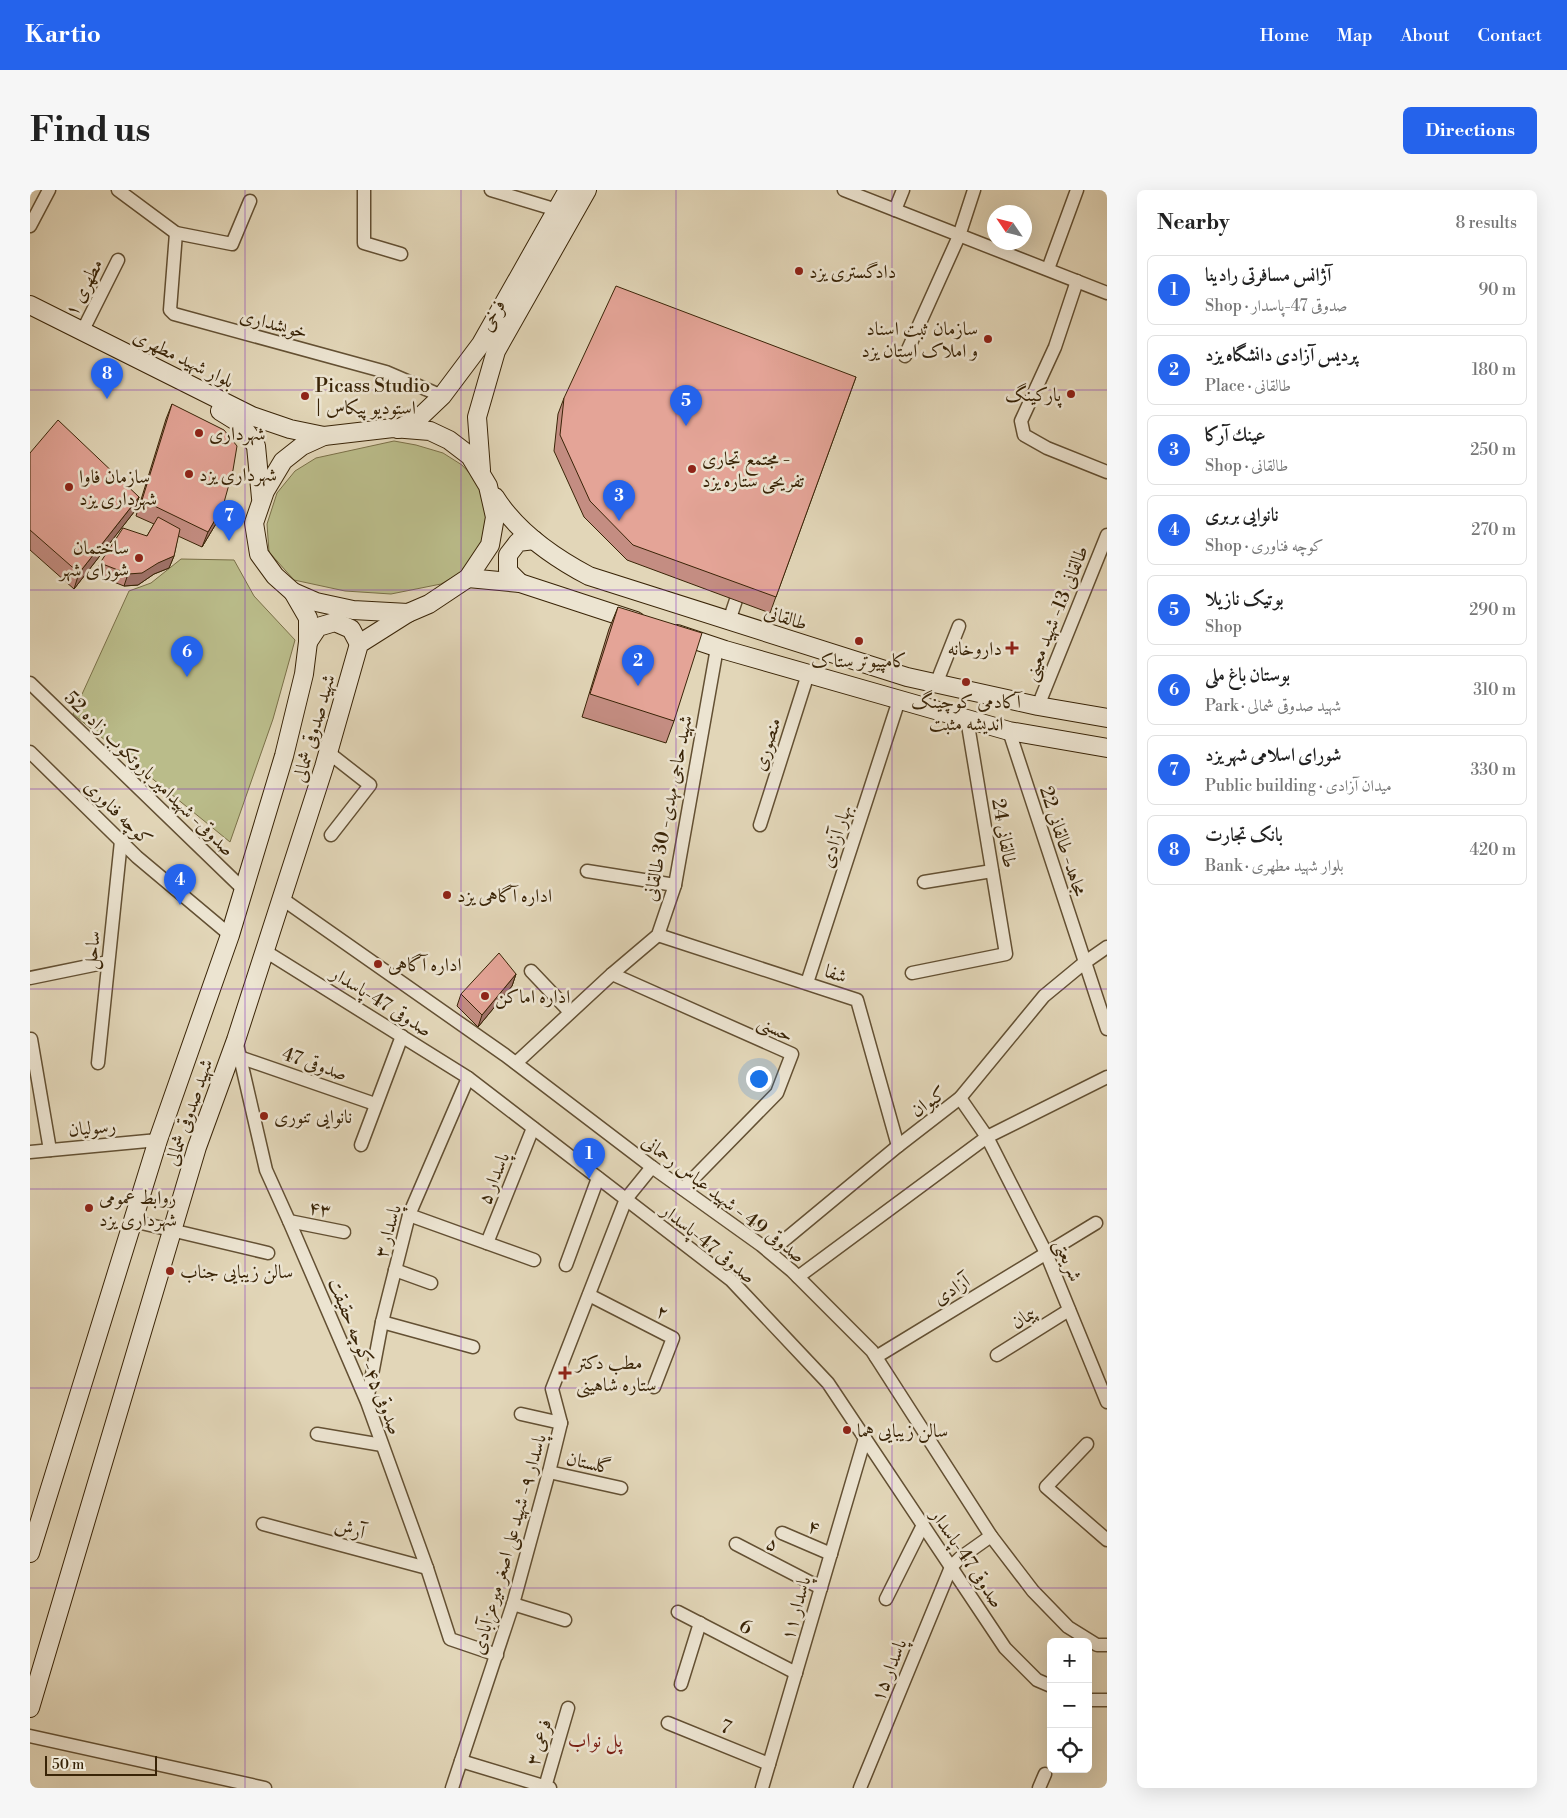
<!DOCTYPE html>
<meta charset="utf-8">
<style>
:root{--surface:#fff;--page:#f6f6f6;--text:#222;--muted:#767676;--line:#e0e0e0;--accent:#2563eb}
body{margin:0;font-family:"Libre Bodoni",Amiri,serif;background:var(--page);color:var(--text)}
.controls{position:absolute;right:15px;bottom:15px;display:grid;overflow:hidden;border-radius:8px;box-shadow:0 5px 20px #0002}
.controls button{width:45px;height:45px;display:grid;place-items:center;padding:0;border:0;border-bottom:1px solid var(--line);background:var(--surface);color:var(--text);font:25px sans-serif}
.compass{position:absolute;left:957px;top:15px;width:45px;height:45px;border-radius:50%;background:var(--surface);box-shadow:0 5px 20px #0002;rotate:305deg}
.scale{position:absolute;left:15px;bottom:12px;width:112px;box-sizing:border-box;padding-left:5px;border:2px solid #392407;border-top:0;font-size:14px;line-height:18px;white-space:nowrap;color:#392407;-webkit-text-stroke:4px #ece4d1;paint-order:stroke}
.you{position:absolute;left:728px;top:888px;width:18px;height:18px;margin:-12px;border:4px solid #fff;border-radius:50%;background:#1a73e8;box-shadow:0 0 0 8px #1a73e833}
.badge{display:grid;place-items:center;width:32px;height:32px;border-radius:50%;background:var(--accent);color:#fff;font-size:16px;font-weight:700}
.pin{position:absolute;translate:-50% -41px;filter:drop-shadow(0 1px 2px #0008)}
.pin::after{content:'';position:absolute;top:26px;width:18px;height:15px;background:inherit;clip-path:polygon(0 0,100% 0,50% 100%)}
.list{margin:0;padding:0;list-style:none}
h2{display:flex;justify-content:space-between;align-items:center;height:65px;margin:0;padding:0 20px;font-size:21px}
h2 small{font-size:16px;font-weight:400;color:var(--muted)}
.list li{display:grid;grid-template-columns:32px 1fr auto;gap:15px;align-items:center;box-sizing:border-box;height:70px;margin:0 10px 10px;padding:0 10px;border:1px solid var(--line);border-radius:8px}
.list b{display:block;font-size:19px;white-space:nowrap}
.list p{margin:0;font-size:16px;white-space:nowrap;color:var(--muted)}
.list em{font-size:16px;font-style:normal;color:var(--muted)}
.icon{flex:none;width:28px;height:28px;fill:none;stroke:currentColor;stroke-width:2;stroke-linecap:round;stroke-linejoin:round}
.map{position:relative;flex:none;width:1077px;height:1598px;overflow:hidden;border-radius:8px}
header{display:flex;align-items:center;gap:30px;box-sizing:border-box;height:70px;padding:0 25px;background:var(--accent);color:#fff}
header strong{font-size:24px}
nav{display:flex;gap:28px;margin-inline-start:auto;font-size:18px}
.intro{display:flex;align-items:center;justify-content:space-between;box-sizing:border-box;height:120px;padding:0 30px}
h1{margin:0;font-size:35px}
.button{padding:12px 22px;border-radius:8px;background:var(--accent);color:#fff;font-size:18px;font-weight:700}
main{display:flex;gap:30px;padding:0 30px}
aside{flex:1;background:var(--surface);border-radius:8px;box-shadow:0 5px 20px #0002}
.map>svg:first-child{display:block}
.green{fill:#babc8a;stroke:#7a7048}
.lines{fill:none;stroke-linecap:round;stroke-linejoin:round}
.street-casing{stroke:#635033;stroke-width:15}
.secondary-casing{stroke:#392407;stroke-width:20}
.street{stroke:#ece4d1;stroke-width:12}
.secondary{stroke:#ece4d1;stroke-width:18}
.wall{fill:#c48d82;stroke:#392407}
.shaded-wall{fill:#a0736a;stroke:#392407}
.building{fill:#e4a497;stroke:#392407}
.grid{fill:none;stroke:#7b2cbf;stroke-width:1;stroke-opacity:0.55}
.poi-dot{fill:#8f2418;stroke:#ece4d1;stroke-width:2}
.labels{text-anchor:middle;stroke-width:5;stroke-linejoin:round;paint-order:stroke}
.poi-label{font-size:19px;fill:#392407;stroke:#ece4d1;text-anchor:start}
.street-label{font-size:19px;fill:#392407;stroke:#ece4d1}
.neighbourhood-label{font-size:20px;fill:#7a1f14;stroke:#ece4d1}
</style>
<header>
<strong>Kartio</strong>
<nav><a>Home</a><a>Map</a><a>About</a><a>Contact</a></nav>
</header>
<div class="intro"><h1>Find us</h1><a class="button">Directions</a></div>
<main>
<div class="map">
<svg width="1077" height="1598" viewBox="0 0 1077 1598">
<rect width="100%" height="100%" fill="#e2d6b8"/>
<filter id="stains"><feTurbulence type="fractalNoise" baseFrequency=".004" numOctaves="4"/><feColorMatrix values="0 0 0 0 .2 0 0 0 0 .09 0 0 0 0 .02 0 0 0 .5 -.17"/></filter>
<radialGradient id="worn" r=".72"><stop offset=".6" stop-color="#630" stop-opacity="0"/><stop offset="1" stop-color="#630" stop-opacity=".3"/></radialGradient>
<g class="green">
<path d="M 364,251 L 386,255 L 413,263 L 432,275 L 445,289 L 452,303 L 457,332 L 454,350 L 430,383 L 411,394 L 361,404 L 315,401 L 264,390 L 239,362 L 237,334 L 247,303 L 265,281 L 286,268 Z"/>
<path d="M 151,369 L 204,370 L 224,406 L 265,450 L 243,529 L 200,652 L 43,524 L 99,401 L 121,393 Z"/>
</g>
<g class="lines">
<defs>
<g id="street">
<path d="M 88,0 L 146,43 L 202,54 L 220,11"/>
<path d="M 334,0 L 334,53 L 371,64"/>
<path d="M 461,0 L 527,20"/>
<path d="M 814,0 L 1077,103"/>
<path d="M 865,20 L 873,0"/>
<path d="M 0,36 L 19,0"/>
<path d="M 146,43 L 140,120 L 144,124 L 356,182 L 412,206"/>
<path d="M 1018,79 L 1047,0"/>
<path d="M 1047,91 L 1025,157 L 991,231 L 994,245 L 1017,258 L 1077,282"/>
<path d="M 52,142 L 88,70"/>
<path d="M 875,166 L 929,46 L 944,0"/>
<path d="M 699,431 L 711,395"/>
<path d="M 0,493 L 213,699"/>
<path d="M 906,494 L 929,436"/>
<path d="M 1008,516 L 1077,345"/>
<path d="M 979,541 L 1077,839"/>
<path d="M 0,562 L 107,667 L 200,745"/>
<path d="M 299,563 L 340,595 L 301,645"/>
<path d="M 730,635 L 778,484"/>
<path d="M 557,681 L 645,695"/>
<path d="M 894,692 L 962,681"/>
<path d="M 251,708 L 475,865 L 622,977 L 731,1055 L 762,1081 L 842,1161 L 961,1346 L 1003,1401 L 1038,1437 L 1067,1455 L 1077,1455"/>
<path d="M 628,745 L 827,810 L 868,956"/>
<path d="M 235,761 L 437,887 L 701,1090 L 798,1193 L 975,1458 L 1007,1490 L 1021,1496"/>
<path d="M 501,781 L 540,822"/>
<path d="M 882,783 L 976,764 L 937,529"/>
<path d="M 582,784 L 762,864 L 747,903 L 653,999"/>
<path d="M 0,788 L 78,772"/>
<path d="M 777,793 L 869,510"/>
<path d="M 1,849 L 20,960"/>
<path d="M 206,850 L 236,980 L 259,1031 L 337,1212 L 397,1378 L 420,1449 L 467,1465"/>
<path d="M 212,868 L 345,914"/>
<path d="M 68,873 L 91,651"/>
<path d="M 486,873 L 582,784 L 628,745 L 645,695 L 687,458"/>
<path d="M 930,908 L 957,947 L 1016,1063 L 1077,1212"/>
<path d="M 331,955 L 372,846"/>
<path d="M 0,962 L 128,950"/>
<path d="M 379,1025 L 504,1070"/>
<path d="M 103,1031 L 238,1063"/>
<path d="M 259,1031 L 314,1042"/>
<path d="M 457,1053 L 503,938"/>
<path d="M 740,1062 L 868,956 L 930,908 L 1014,806 L 1054,773 L 1077,757"/>
<path d="M 536,1075 L 568,988"/>
<path d="M 365,1080 L 401,1093"/>
<path d="M 768,1087 L 957,947 L 1077,887"/>
<path d="M 559,1105 L 643,1148 L 624,1197"/>
<path d="M 352,1132 L 443,1157"/>
<path d="M 967,1165 L 1039,1120"/>
<path d="M 846,1167 L 1066,1033"/>
<path d="M 337,1211 L 352,1132 L 379,1025 L 438,888"/>
<path d="M 491,1224 L 531,1233"/>
<path d="M 287,1244 L 352,1255"/>
<path d="M 1057,1254 L 1016,1297 L 1077,1350"/>
<path d="M 519,1282 L 591,1298"/>
<path d="M 233,1334 L 397,1378"/>
<path d="M 752,1343 L 801,1364"/>
<path d="M 706,1354 L 791,1398"/>
<path d="M 856,1409 L 893,1335"/>
<path d="M 483,1414 L 535,1430"/>
<path d="M 648,1422 L 766,1483"/>
<path d="M 651,1494 L 670,1433"/>
<path d="M 1058,1510 L 1077,1510"/>
<path d="M 638,1533 L 739,1574"/>
<path d="M 0,1546 L 235,1598"/>
<path d="M 431,1571 L 520,1598"/>
<path d="M 515,1597 L 538,1518"/>
<path d="M 422,1598 L 483,1414 L 519,1282 L 531,1233 L 522,1199 L 596,1009 L 622,977"/>
<path d="M 732,1598 L 835,1248"/>
<path d="M 830,1598 L 921,1377 L 930,1368 L 961,1346"/>
<path d="M 1009,1598 L 1015,1584"/>
</g>
<g id="secondary">
<path d="M 0,115 L 222,226 L 260,239 L 294,246"/>
<path d="M 190,221 L 211,234 L 226,256 L 231,308"/>
<path d="M 363,238 L 400,241 L 419,250 L 440,266 L 458,296 L 465,327 L 460,355 L 438,388 L 399,414 L 378,423 L 323,420 L 286,412 L 263,402 L 245,386 L 229,364 L 224,333 L 235,301 L 253,271 L 272,256 L 294,246 Z"/>
<path d="M 368,239 L 391,226 L 412,206 L 451,154 L 538,0"/>
<path d="M 451,280 L 447,227 L 466,161 L 557,0"/>
<path d="M 465,307 C 487,342 523,367 559,386 L 877,487 L 1008,516 L 1077,528"/>
<path d="M 438,388 L 490,393 L 606,431"/>
<path d="M 490,393 L 478,381 L 478,365 L 488,352 L 504,350"/>
<path d="M 647,444 L 695,460 L 979,541 L 1077,558"/>
<path d="M 278,452 L 288,437 L 305,432 L 321,439 L 329,454"/>
<path d="M 0,1363 L 128,950 L 200,745 L 254,566 L 274,484 L 278,452 L 278,428 L 263,402"/>
<path d="M 0,1518 L 167,957 L 206,850 L 294,577 L 329,454 L 378,423"/>
</g>
</defs>
<use href="#street" class="street-casing"/>
<use href="#secondary" class="secondary-casing"/>
<use href="#street" class="street"/>
<use href="#secondary" class="secondary"/>
</g>
<g class="wall">
<path d="M 826,187 L 740,423 L 597,370 L 554,327 L 524,261 L 528,224 L 534,208 Z"/>
<path d="M 142,214 L 187,332 L 172,357 L 148,346 L 144,366 L 139,378 L 124,384 L 108,395 L 94,396 L 66,385 L 70,373 L 117,346 L 124,334 L 106,326 L 136,229 Z"/>
<path d="M 0,263 L 109,307 L 104,322 L 44,399 L 0,360 Z"/>
<path d="M 588,417 L 644,531 L 636,553 L 552,527 L 579,439 Z"/>
<path d="M 486,784 L 482,796 L 448,837 L 427,816 L 431,804 Z"/>
</g>
<g class="shaded-wall">
<path d="M 109,307 L 104,322 L 44,399 L 49,383 Z"/>
<path d="M 193,316 L 187,332 L 172,357 L 178,342 Z"/>
<path d="M 144,366 L 139,378 L 124,384 L 108,395 L 94,396 L 98,384 Z"/>
<path d="M 486,784 L 482,796 L 448,837 L 452,825 Z"/>
</g>
<g class="building">
<path d="M 586,96 L 826,187 L 746,407 L 603,355 L 560,311 L 530,245 L 534,208 Z"/>
<path d="M 142,214 L 194,240 L 207,256 L 203,280 L 193,316 L 178,342 L 112,310 Z"/>
<path d="M 28,230 L 109,307 L 49,383 L 0,340 L 0,263 Z"/>
<path d="M 128,327 L 150,339 L 144,366 L 128,373 L 112,383 L 98,384 L 70,373 L 93,338 L 117,346 Z"/>
<path d="M 588,417 L 672,443 L 644,531 L 560,504 Z"/>
<path d="M 469,763 L 486,784 L 452,825 L 431,804 Z"/>
</g>
<path class="grid" d="M 215,0 L 215,1598M 431,0 L 431,1598M 646,0 L 646,1598M 862,0 L 862,1598M 0,200 L 1077,200M 0,400 L 1077,400M 0,599 L 1077,599M 0,799 L 1077,799M 0,999 L 1077,999M 0,1198 L 1077,1198M 0,1398 L 1077,1398"/>
<g class="poi-dot">
<circle cx="769" cy="81" r="5"/>
<circle cx="958" cy="149" r="5"/>
<circle cx="1041" cy="204" r="5"/>
<circle cx="275" cy="206" r="5"/>
<circle cx="169" cy="243" r="5"/>
<circle cx="662" cy="279" r="5"/>
<circle cx="159" cy="284" r="5"/>
<circle cx="39" cy="297" r="5"/>
<circle cx="109" cy="368" r="5"/>
<circle cx="829" cy="451" r="5"/>
<path d="M979.5 450.5h5v5h5v5h-5v5h-5v-5h-5v-5h5z"/>
<circle cx="936" cy="492" r="5"/>
<circle cx="417" cy="705" r="5"/>
<circle cx="348" cy="774" r="5"/>
<circle cx="455" cy="806" r="5"/>
<circle cx="234" cy="926" r="5"/>
<circle cx="59" cy="1018" r="5"/>
<circle cx="140" cy="1081" r="5"/>
<path d="M532.5 1175.5h5v5h5v5h-5v5h-5v-5h-5v-5h5z"/>
<circle cx="817" cy="1240" r="5"/>
</g>
<g class="labels">
<g class="poi-label">
<text x="779" y="88">دادگستری یزد</text>
<text x="948" y="145" text-anchor="end">سازمان ثبت اسناد<tspan x="948" dy="22">و املاک استان یزد</tspan></text>
<text x="285" y="202">Picass Studio<tspan x="285" dy="22">| استودیو پیکاس</tspan></text>
<text x="1031" y="211" text-anchor="end">پارکینگ</text>
<text x="179" y="250">شهرداری</text>
<text x="672" y="275">مجتمع تجاری -<tspan x="672" dy="22">تفریحی ستاره یزد</tspan></text>
<text x="169" y="291">شهرداری یزد</text>
<text x="49" y="293">سازمان فاوا<tspan x="49" dy="22">شهرداری یزد</tspan></text>
<text x="99" y="364" text-anchor="end">ساختمان<tspan x="99" dy="22">شورای شهر</tspan></text>
<text x="972" y="465" text-anchor="end">داروخانه</text>
<text x="829" y="477" text-anchor="middle">کامپیوتر ستاک</text>
<text x="936" y="518" text-anchor="middle">آکادمی کوچینگ<tspan x="936" dy="22">اندیشه مثبت</tspan></text>
<text x="427" y="712">اداره آگاهی یزد</text>
<text x="358" y="781">اداره آگاهی</text>
<text x="465" y="813">اداره اماکن</text>
<text x="244" y="933">نانوایی تنوری</text>
<text x="69" y="1014">روابط عمومی<tspan x="69" dy="22">شهرداری یزد</tspan></text>
<text x="150" y="1088">سالن زیبایی جناب</text>
<text x="546" y="1179">مطب دکتر<tspan x="546" dy="22">ستاره شاهینی</tspan></text>
<text x="827" y="1247">سالن زیبایی هما</text>
</g>
<g class="street-label">
<text transform="translate(53 97) rotate(-63)" y="7">مطهری ۱</text>
<text transform="translate(462 125) rotate(-61)" y="7">فرخی</text>
<text transform="translate(244 133) rotate(15)" y="7">خویشداری</text>
<text transform="translate(154 168) rotate(26)" y="7">بلوار شهید مطهری</text>
<text transform="translate(1025 423) rotate(-68)" y="7">طالقانی 13- شهید معینی</text>
<text transform="translate(756 427) rotate(18)" y="7">طالقانی</text>
<text transform="translate(283 538) rotate(-74)" y="7">شهید صدوقی شمالی</text>
<text transform="translate(736 554) rotate(-72)" y="7">منصوری</text>
<text transform="translate(120 583) rotate(44)" y="7">52 صدوقی- شهیدامیر باروتکوب زاده</text>
<text transform="translate(637 618) rotate(-79)" y="7">شهید حاجی مهدی- 30 طالقانی</text>
<text transform="translate(89 622) rotate(44)" y="7">کوچه فناوری</text>
<text transform="translate(975 643) rotate(80)" y="7">طالقانی 24</text>
<text transform="translate(805 646) rotate(-72)" y="7">بهار آزادی</text>
<text transform="translate(1034 651) rotate(72)" y="7">مجاهد- طالقانی 22</text>
<text transform="translate(61 760) rotate(-84)" y="7">ساحل</text>
<text transform="translate(806 783) rotate(19)" y="7">شفا</text>
<text transform="translate(352 811) rotate(32)" y="7">صدوقی 47-پاسدار</text>
<text transform="translate(746 838) rotate(27)" y="7">حسنی</text>
<text transform="translate(285 873) rotate(19)" y="7">صدوقی 47</text>
<text transform="translate(898 911) rotate(-35)" y="7">کیوان</text>
<text transform="translate(158 922) rotate(-71)" y="7">شهید صدوقی شمالی</text>
<text transform="translate(62 937) rotate(-5)" y="7">رسولیان</text>
<text transform="translate(463 988) rotate(-68)" y="7">پاسدار ۵</text>
<text transform="translate(694 1008) rotate(37)" y="7">صدوقی 49 - شهید عباس رحمانی</text>
<text transform="translate(290 1018) rotate(11)" y="7">۴۳</text>
<text transform="translate(357 1041) rotate(-74)" y="7">پاسدار ۳</text>
<text transform="translate(679 1053) rotate(39)" y="7">صدوقی 47-پاسدار</text>
<text transform="translate(1039 1070) rotate(67)" y="7">شریعتی</text>
<text transform="translate(921 1099) rotate(-32)" y="7">آزادی</text>
<text transform="translate(633 1121) rotate(27)" y="7">۲</text>
<text transform="translate(993 1127) rotate(-32)" y="7">پیمان</text>
<text transform="translate(336 1166) rotate(68)" y="7">صدوقی ۴۵-کوچه حقیقت</text>
<text transform="translate(559 1272) rotate(13)" y="7">گلستان</text>
<text transform="translate(784 1336) rotate(23)" y="7">۴</text>
<text transform="translate(320 1338) rotate(15)" y="7">آرش</text>
<text transform="translate(743 1353) rotate(27)" y="7">۵</text>
<text transform="translate(478 1354) rotate(-74)" y="7">پاسدار ۹- شهید علی اصغر میرعزآبادی</text>
<text transform="translate(938 1368) rotate(56)" y="7">صدوقی 47-پاسدار</text>
<text transform="translate(765 1418) rotate(-74)" y="7">پاسدار ۱۱</text>
<text transform="translate(716 1436) rotate(27)" y="7">6</text>
<text transform="translate(858 1480) rotate(-68)" y="7">پاسدار ۱۵</text>
<text transform="translate(696 1536) rotate(22)" y="7">7</text>
<text transform="translate(508 1552) rotate(-73)" y="7">فرعی ۳</text>
</g>
<g class="neighbourhood-label">
<text x="565" y="1557">پل نواب</text>
</g>
</g>
<rect width="100%" height="100%" filter="url(#stains)"/>
<rect width="100%" height="100%" fill="url(#worn)"/>
</svg>
<div class="controls">
<button>+</button>
<button>−</button>
<button><svg class="icon" aria-label="locate" viewBox="0 0 24 24"><circle cx="12" cy="12" r="6"/><path d="M12 2v4M12 18v4M2 12h4M18 12h4"/></svg></button>
</div>
<svg class="compass" viewBox="-18 -18 36 36"><path d="M0-13l5 13h-10z" fill="#e53935"/><path d="M0 13l5-13h-10z" fill="#767676"/></svg>
<div class="scale">50 m</div>
<div class="you"></div>
<div class="pin badge" style="left:559px;top:989px">1</div>
<div class="pin badge" style="left:608px;top:496px">2</div>
<div class="pin badge" style="left:589px;top:331px">3</div>
<div class="pin badge" style="left:150px;top:715px">4</div>
<div class="pin badge" style="left:656px;top:236px">5</div>
<div class="pin badge" style="left:157px;top:487px">6</div>
<div class="pin badge" style="left:199px;top:351px">7</div>
<div class="pin badge" style="left:77px;top:209px">8</div>
</div>
<aside>
<h2>Nearby<small>8 results</small></h2>
<ul class="list">
<li><span class="badge">1</span><div><b>آژانس مسافرتی رادینا</b><p>Shop · صدوقی 47-پاسدار</p></div><em>90 m</em></li>
<li><span class="badge">2</span><div><b>پردیس آزادی دانشگاه یزد</b><p>Place · طالقانی</p></div><em>180 m</em></li>
<li><span class="badge">3</span><div><b>عينك آركا</b><p>Shop · طالقانی</p></div><em>250 m</em></li>
<li><span class="badge">4</span><div><b>نانوایی بربری</b><p>Shop · کوچه فناوری</p></div><em>270 m</em></li>
<li><span class="badge">5</span><div><b>بوتیک نازیلا</b><p>Shop</p></div><em>290 m</em></li>
<li><span class="badge">6</span><div><b>بوستان باغ ملی</b><p>Park · شهید صدوقی شمالی</p></div><em>310 m</em></li>
<li><span class="badge">7</span><div><b>شورای اسلامی شهر یزد</b><p>Public building · میدان آزادی</p></div><em>330 m</em></li>
<li><span class="badge">8</span><div><b>بانک تجارت</b><p>Bank · بلوار شهید مطهری</p></div><em>420 m</em></li>
</ul>
</aside>
</main>
